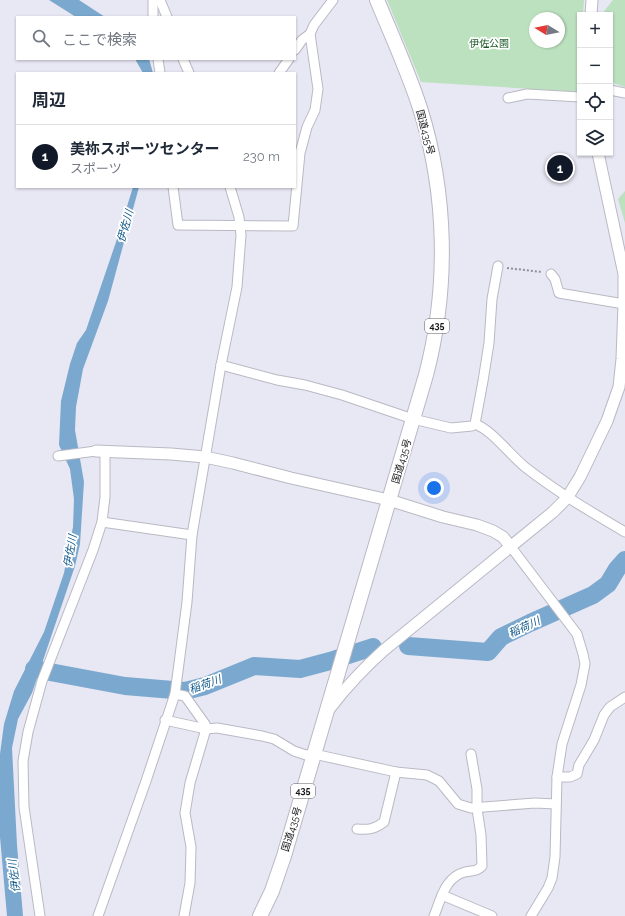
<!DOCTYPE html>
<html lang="ja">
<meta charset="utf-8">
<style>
:root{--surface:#fff;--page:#f2f2f3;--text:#1f2937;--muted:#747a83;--line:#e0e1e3;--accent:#111827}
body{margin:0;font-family:Raleway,"Noto Sans JP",sans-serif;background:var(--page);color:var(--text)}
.controls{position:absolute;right:12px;top:12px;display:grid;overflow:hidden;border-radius:0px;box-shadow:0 1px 3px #0004}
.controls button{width:36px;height:36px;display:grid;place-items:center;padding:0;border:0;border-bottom:1px solid var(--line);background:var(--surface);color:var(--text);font:20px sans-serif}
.compass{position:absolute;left:529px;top:12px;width:36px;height:36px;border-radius:50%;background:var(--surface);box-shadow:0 1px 3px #0004;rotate:280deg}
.you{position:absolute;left:434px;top:488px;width:14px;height:14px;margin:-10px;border:3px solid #fff;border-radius:50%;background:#1a73e8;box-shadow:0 0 0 6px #1a73e833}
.badge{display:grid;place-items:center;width:26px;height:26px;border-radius:50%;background:var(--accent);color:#fff;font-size:13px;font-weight:700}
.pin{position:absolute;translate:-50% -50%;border:2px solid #fff;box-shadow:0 1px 4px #0006}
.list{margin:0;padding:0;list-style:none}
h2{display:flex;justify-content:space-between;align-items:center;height:52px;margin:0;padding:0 16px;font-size:17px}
h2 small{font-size:13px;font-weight:400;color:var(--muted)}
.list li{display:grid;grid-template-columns:26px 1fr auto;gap:12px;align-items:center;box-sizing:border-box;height:64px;padding:0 16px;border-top:1px solid var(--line)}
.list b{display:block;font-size:15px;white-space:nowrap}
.list p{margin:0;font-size:13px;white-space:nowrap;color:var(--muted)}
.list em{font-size:13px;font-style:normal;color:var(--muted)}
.icon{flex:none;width:22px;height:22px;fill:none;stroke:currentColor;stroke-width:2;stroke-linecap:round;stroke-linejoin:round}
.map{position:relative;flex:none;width:625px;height:916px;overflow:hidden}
.search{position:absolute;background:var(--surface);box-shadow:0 1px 3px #0004;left:16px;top:16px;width:280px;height:44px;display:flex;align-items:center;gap:10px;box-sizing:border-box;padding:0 14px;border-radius:0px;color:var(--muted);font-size:15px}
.panel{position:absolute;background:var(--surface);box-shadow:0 1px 3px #0004;left:16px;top:72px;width:280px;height:116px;border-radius:0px}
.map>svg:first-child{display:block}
.green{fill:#bce1bf;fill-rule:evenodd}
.water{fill:#7ba8ce}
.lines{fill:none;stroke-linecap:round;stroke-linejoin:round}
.river{stroke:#7ba8ce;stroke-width:18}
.minor-casing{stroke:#b9b9c4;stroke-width:11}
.tertiary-casing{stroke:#b9b9c4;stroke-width:13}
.trunk-casing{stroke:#b9b9c4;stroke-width:16}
.path{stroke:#908f99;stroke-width:2;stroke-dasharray:2 2;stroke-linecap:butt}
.minor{stroke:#fff;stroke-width:9}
.tertiary{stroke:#fff;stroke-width:11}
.trunk{stroke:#fff;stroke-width:14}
.labels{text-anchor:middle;stroke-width:3.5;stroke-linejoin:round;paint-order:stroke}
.shield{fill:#fff;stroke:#5d5d60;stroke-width:1}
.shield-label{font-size:9px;font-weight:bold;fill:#18181c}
.park-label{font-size:10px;fill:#1b5a27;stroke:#fff}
.street-label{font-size:10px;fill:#18181c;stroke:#fff}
.water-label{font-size:11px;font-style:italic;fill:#135a8b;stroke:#fff}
</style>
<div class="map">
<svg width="625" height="916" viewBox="0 0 625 916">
<rect width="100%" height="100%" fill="#e8e7f4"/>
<g class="green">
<path d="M 387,0 L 584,0 L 583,15 L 580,15 L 580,92 L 421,82 ZM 535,18 L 559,18 L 559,42 L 535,42 Z"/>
<path d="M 613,0 L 625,0 L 625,87 L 610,82 L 610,15 L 601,15 Z"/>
<path d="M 625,191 L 625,223 L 618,199 Z"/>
</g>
<g class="water">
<path d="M 49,0 L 79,0 L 105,17 L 76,17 Z"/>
<path d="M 135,59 L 149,59 L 153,73 L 143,73 Z"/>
<path d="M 133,187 L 139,187 L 108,301 L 83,369 L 76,407 L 75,430 L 84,482 L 80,544 L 75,566 L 32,693 L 18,719 L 12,748 L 17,845 L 23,916 L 7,916 L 0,837 L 0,754 L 4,724 L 14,691 L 44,632 L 64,573 L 73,527 L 74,499 L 70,469 L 59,445 L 61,401 L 70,364 L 77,343 L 86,330 L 116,242 Z"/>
</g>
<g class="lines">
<g class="river">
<path d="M 408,646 L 488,652 L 501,637 L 530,623 L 593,595 L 608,584 L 617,569 L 625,560"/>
<path d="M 34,669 L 125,686 L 185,691 L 205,686 L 254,666 L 300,669 L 330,661 L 373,647"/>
</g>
<defs>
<g id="minor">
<path d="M 153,0 L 153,17"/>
<path d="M 160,0 L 167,17"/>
<path d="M 295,50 L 302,40 L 310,34"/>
<path d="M 158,59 L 160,73"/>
<path d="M 183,59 L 189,73"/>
<path d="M 279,73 L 289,59"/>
<path d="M 610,90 L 625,93"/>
<path d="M 508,98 L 527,94 L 580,97"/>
<path d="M 173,187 L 178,225 L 293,226 L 300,153 L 307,127 L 315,110 L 318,89 L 310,34 L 314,25 L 333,0"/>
<path d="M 551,274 L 555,279 L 559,293 L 624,304"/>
<path d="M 221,365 L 277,380 L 305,385 L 342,395 L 413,419 L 451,428 L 472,426 L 475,424 L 483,381 L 489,343 L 492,299 L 498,266"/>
<path d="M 475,424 C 492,430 510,455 525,467 C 557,492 591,512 625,532"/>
<path d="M 58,456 L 96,451"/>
<path d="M 102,522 L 192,535"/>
<path d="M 511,547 L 577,634 L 583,654 L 585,664 L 581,685 L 562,744 L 557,777 L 555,857 L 552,878 L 548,888 L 531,916"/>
<path d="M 175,694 L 185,696 L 205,724 L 206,729 L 190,783 L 185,813 L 191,847 L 190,883 L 184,916"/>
<path d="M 165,720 L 206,729 L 217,728 L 262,736 L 274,739 L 294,751 L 306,755 L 314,754 L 396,772 L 427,775 L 439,781 L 458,804 L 471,808 L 535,803 L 556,804"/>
<path d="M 557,777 L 570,777 L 577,774 L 579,765 L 594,740 L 604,715 L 610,707 L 625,697"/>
<path d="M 357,829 C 369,830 375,829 384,822 L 396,772"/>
<path d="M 442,895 L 492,916"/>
<path d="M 40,916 L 24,807 L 23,761 L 28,732 L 42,681 L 93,550 L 102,522 L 105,497 L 105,451"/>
<path d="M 98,916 L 146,781 L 175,694 L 187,602 L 192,535 L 221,365 L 237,287 L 241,235 L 239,217 L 230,187"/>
<path d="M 434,916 C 441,899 445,877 465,872 C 473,870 476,872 482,866 L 481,835 L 477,809 L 477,789 L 471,754"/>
</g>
<g id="tertiary">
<path d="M 591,15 L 592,0"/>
<path d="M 96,451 L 171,454 L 205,457 L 233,463 L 291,478 L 389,500 L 443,517 L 477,525 L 493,531 L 503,537 L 511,547"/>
<path d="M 330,708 C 346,687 364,668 384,650 L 553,512 L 567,498 L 580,477 L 607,421 L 619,387 L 622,359 L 624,304 L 624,274 L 598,153"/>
</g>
<path id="trunk" d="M 260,916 L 272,891 L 284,856 L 426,375 C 449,287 447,194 420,108 C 408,71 392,36 377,0"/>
</defs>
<use href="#minor" class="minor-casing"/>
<use href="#tertiary" class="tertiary-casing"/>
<use href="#trunk" class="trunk-casing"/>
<path class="path" d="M 507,268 L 542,272"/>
<use href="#minor" class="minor"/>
<use href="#tertiary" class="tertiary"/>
<use href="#trunk" class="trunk"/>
</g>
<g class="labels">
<g class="shield">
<rect x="425" y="319" width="24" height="14" rx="3"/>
<rect x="291" y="784" width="24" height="14" rx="3"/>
</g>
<g class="shield-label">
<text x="437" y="329">435</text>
<text x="303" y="794">435</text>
</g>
<g class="park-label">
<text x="489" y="47">伊佐公園</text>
</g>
<g class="street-label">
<text transform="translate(426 132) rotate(75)" y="4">国道435号</text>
<text transform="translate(401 461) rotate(-74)" y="4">国道435号</text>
<text transform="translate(291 829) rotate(-73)" y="4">国道435号</text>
</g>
<g class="water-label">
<text transform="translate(125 226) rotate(-74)" y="4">伊佐川</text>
<text transform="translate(70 551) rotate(-81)" y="4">伊佐川</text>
<text transform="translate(524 627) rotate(-25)" y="4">稲荷川</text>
<text transform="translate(205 684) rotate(-20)" y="4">稲荷川</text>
<text transform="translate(14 876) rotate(-97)" y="4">伊佐川</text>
</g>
</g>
</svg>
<div class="controls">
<button>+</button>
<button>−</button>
<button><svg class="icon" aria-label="locate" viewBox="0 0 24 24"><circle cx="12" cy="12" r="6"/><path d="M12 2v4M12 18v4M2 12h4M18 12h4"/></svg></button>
<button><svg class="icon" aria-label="layers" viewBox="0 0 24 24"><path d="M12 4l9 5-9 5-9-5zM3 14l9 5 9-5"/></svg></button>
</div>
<svg class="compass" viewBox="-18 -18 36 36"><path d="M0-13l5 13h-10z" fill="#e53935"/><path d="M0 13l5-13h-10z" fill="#747a83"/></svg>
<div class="you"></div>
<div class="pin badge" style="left:560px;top:168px">1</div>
<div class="search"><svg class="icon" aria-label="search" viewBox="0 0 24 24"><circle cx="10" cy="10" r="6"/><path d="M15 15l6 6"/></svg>ここで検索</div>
<section class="panel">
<h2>周辺<small></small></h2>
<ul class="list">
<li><span class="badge">1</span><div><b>美祢スポーツセンター</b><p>スポーツ</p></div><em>230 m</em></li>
</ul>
</section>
</div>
